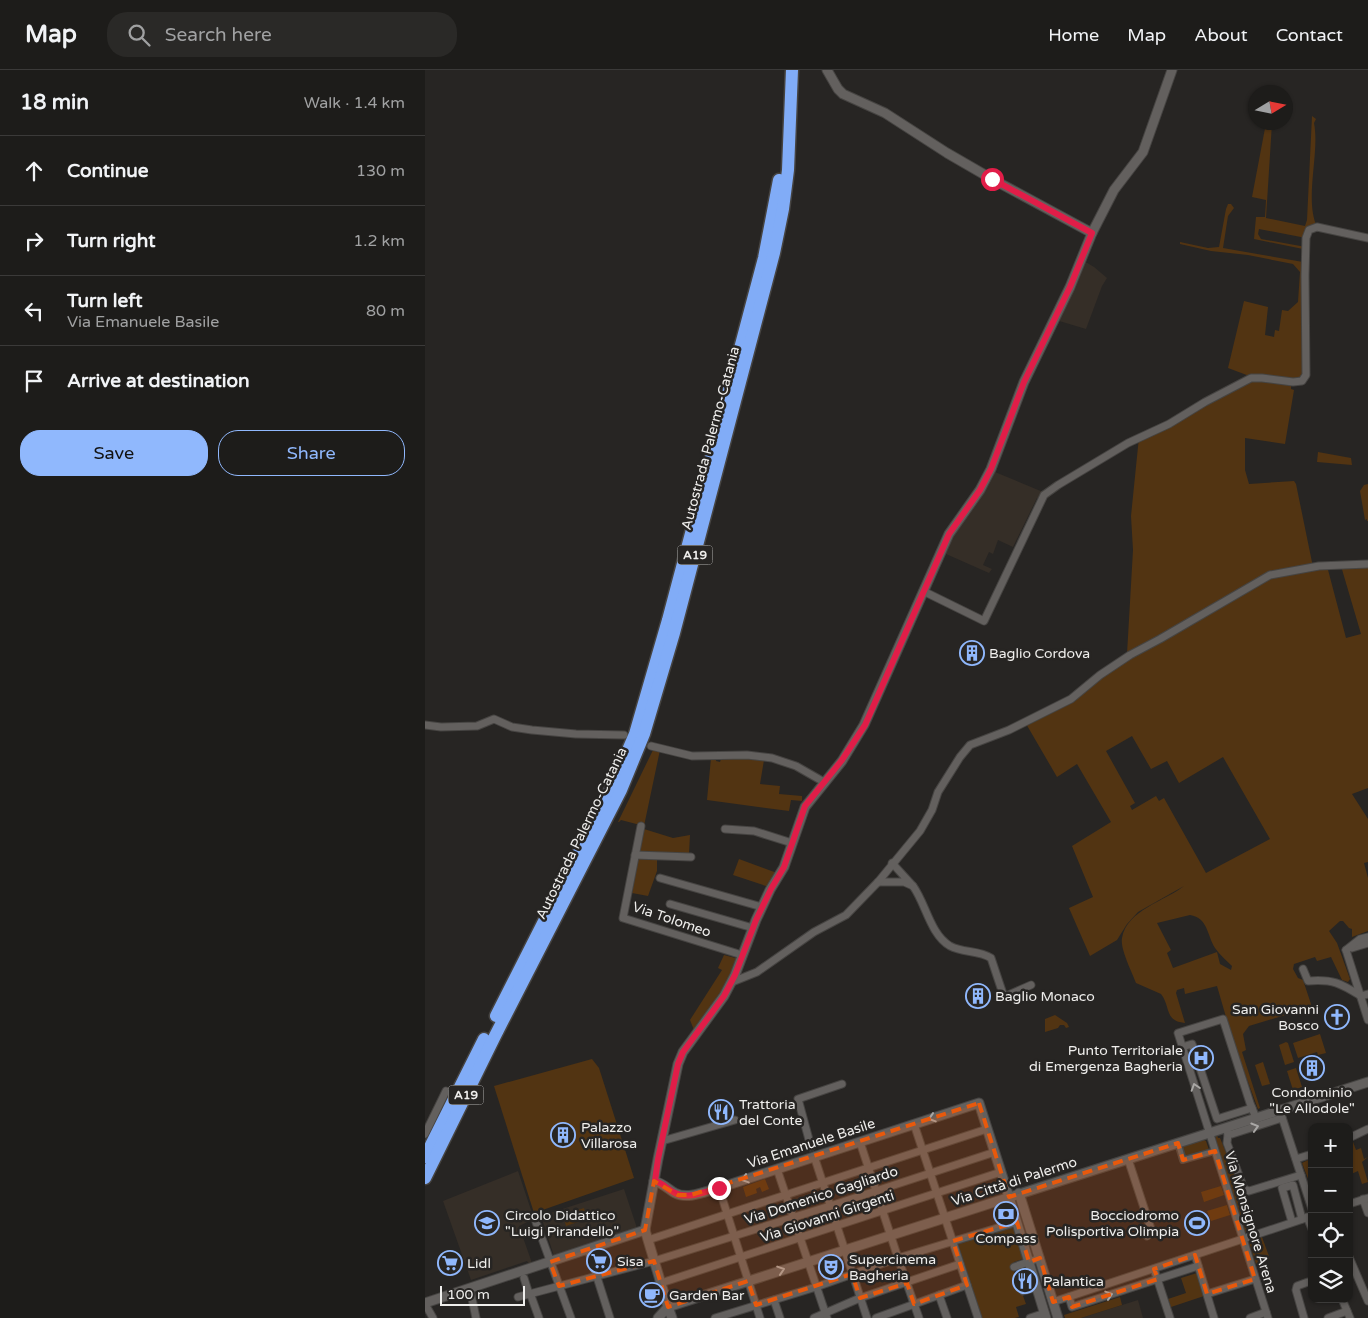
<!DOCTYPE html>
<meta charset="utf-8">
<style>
:root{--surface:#1d1c1a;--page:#2a2927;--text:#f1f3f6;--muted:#a0a1a2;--line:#3b3a39;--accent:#90b8fd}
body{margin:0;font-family:"Varela Round",sans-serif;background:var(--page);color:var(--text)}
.controls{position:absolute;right:15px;bottom:15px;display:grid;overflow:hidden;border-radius:10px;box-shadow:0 1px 4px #0004}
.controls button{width:45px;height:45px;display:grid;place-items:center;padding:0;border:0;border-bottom:1px solid var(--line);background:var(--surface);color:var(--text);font:25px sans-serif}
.compass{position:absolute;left:823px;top:15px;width:45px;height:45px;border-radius:50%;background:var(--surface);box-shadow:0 1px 4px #0004;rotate:80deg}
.scale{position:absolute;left:15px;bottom:12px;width:85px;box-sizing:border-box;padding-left:5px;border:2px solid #efeeec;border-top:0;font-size:14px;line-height:18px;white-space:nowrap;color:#efeeec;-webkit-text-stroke:4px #272523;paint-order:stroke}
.stop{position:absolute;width:15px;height:15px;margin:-11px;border:4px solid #e11d48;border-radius:50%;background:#fff}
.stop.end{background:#e11d48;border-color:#fff;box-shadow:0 1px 5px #0008}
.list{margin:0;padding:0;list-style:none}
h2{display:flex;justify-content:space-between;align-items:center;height:65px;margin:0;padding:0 20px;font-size:21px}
h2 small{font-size:16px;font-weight:400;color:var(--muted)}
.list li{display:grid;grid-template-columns:32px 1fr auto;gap:15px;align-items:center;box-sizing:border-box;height:70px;padding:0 20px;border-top:1px solid var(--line)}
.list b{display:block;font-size:19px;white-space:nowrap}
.list p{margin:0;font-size:16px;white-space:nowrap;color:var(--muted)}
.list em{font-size:16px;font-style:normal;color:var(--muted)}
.actions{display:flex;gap:10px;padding:15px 20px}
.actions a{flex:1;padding:11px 0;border:1px solid var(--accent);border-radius:20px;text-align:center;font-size:18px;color:var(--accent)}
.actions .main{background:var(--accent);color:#111}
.icon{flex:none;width:28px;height:28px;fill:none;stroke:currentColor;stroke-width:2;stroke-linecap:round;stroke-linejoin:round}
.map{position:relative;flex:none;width:943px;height:1248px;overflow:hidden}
header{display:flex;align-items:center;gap:30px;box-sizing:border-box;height:70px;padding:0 25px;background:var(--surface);border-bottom:1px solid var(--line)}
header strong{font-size:24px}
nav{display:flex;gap:28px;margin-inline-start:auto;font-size:18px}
.search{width:350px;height:45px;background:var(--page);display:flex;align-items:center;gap:12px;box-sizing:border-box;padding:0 18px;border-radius:20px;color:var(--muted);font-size:19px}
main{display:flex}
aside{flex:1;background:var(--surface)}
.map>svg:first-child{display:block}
.built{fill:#352e27}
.green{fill:#523412;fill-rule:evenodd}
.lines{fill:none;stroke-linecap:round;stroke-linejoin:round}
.pedestrian-casing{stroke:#464442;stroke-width:8}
.minor-casing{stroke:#464442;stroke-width:9}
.tertiary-casing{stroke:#464442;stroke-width:11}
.secondary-casing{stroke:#464442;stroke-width:11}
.motorway-casing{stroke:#464442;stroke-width:15}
.pedestrian{stroke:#63605e;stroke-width:5}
.minor{stroke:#63605e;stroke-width:7}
.tertiary{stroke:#63605e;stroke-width:9}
.secondary{stroke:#63605e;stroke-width:9}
.motorway{stroke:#81acf7;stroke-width:12}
.oneway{stroke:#a9a7a5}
.route{stroke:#e11d48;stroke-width:6}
.marked{fill:#e8590c;fill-opacity:0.2;stroke:#e8590c;stroke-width:4;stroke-dasharray:10 6;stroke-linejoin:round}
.labels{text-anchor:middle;stroke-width:5;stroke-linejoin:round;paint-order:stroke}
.shield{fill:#272523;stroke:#b3b2b0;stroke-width:1}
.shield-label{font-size:12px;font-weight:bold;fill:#efeeec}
.street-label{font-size:14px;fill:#efeeec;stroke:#272523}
.poi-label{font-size:14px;fill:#efeeec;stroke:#272523;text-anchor:start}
</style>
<header>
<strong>Map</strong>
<div class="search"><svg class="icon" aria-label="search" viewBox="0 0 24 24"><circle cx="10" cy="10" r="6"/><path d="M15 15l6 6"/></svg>Search here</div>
<nav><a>Home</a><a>Map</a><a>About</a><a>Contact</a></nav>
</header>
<main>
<aside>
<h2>18 min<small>Walk · 1.4 km</small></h2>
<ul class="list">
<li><svg class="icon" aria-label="ahead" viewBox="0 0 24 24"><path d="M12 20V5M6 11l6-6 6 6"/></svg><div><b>Continue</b></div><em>130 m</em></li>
<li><svg class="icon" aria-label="right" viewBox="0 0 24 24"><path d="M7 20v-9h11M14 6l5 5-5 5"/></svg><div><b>Turn right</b></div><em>1.2 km</em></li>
<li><svg class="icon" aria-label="left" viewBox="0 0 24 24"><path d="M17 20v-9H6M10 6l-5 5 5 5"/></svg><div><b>Turn left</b><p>Via Emanuele Basile</p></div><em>80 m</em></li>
<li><svg class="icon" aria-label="arrive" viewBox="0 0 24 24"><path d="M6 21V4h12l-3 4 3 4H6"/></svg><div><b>Arrive at destination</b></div></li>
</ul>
<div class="actions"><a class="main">Save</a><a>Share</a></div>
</aside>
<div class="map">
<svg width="943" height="1248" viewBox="0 0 943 1248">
<rect width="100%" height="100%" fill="#272523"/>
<g class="built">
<path d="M 659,191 L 669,197 L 682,208 L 677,216 L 661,259 L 631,250 Z"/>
<path d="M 570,402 L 618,422 L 616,428 L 612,428 L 588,477 L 573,470 L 568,484 L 564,482 L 558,495 L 567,499 L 564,503 L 521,484 L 527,467 L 547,435 L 558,424 Z"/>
<path d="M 93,1101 L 109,1149 L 94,1156 L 107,1193 L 104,1194 L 102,1191 L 46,1210 L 18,1131 Z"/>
<path d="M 199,1119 L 212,1158 L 129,1186 L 116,1146 Z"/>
<path d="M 713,1230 L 718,1248 L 656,1248 Z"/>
</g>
<g class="green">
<path d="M 887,46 L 891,49 L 889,53 C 895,83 879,129 892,157 L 881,168 L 834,159 L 833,164 L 836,169 L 881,177 L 881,273 L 877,311 L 866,312 L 866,319 L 869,320 L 860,374 L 820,368 L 820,400 L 824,414 L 869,411 L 871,414 L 888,497 L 902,496 L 921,568 L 936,564 L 916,496 L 943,494 L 943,718 L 927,724 L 943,749 L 943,792 L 939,793 L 943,808 L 943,861 L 927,867 L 927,859 L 924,858 L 918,851 L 915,851 L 904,861 L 912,873 L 925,909 L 923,912 L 917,910 L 906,887 L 892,891 L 890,887 L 869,894 L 868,899 L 873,908 L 878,910 L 887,937 L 824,956 L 818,964 L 821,980 L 817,982 L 835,1038 L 833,1039 L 808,971 L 792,916 L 760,924 L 759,918 L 752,920 L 751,923 L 760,953 C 739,951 746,937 736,924 L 711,913 C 707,902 695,879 697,868 C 702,840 740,831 759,816 L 713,842 L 702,854 L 692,870 L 665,886 L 644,838 L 668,827 L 647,776 L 686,752 L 652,694 L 632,707 L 600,652 L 646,629 L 702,584 L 708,480 L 706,446 L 714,367 L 827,307 L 803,298 L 819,231 L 843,237 L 840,265 L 849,267 L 850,260 L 854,261 L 857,240 L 863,241 L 873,232 L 875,202 L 868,194 L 823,185 L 786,181 L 755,174 L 755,172 L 783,178 L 794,177 L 801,139 L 803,134 L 806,134 L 809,138 L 803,146 L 798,178 L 878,192 L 878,179 L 829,169 L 831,147 L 840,147 L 841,130 L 827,127 L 841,53 L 847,53 L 841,148 L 880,156 L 882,150 ZM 707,666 L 726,699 L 742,691 L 754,713 L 798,687 L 845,769 L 781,803 L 739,728 L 734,731 L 731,726 L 707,740 L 705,736 L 710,733 L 681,681 ZM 765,845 C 783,848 782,865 790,878 C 795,885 801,890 807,896 L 806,900 L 795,894 L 792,882 L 748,898 L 742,883 L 746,880 L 732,853 Z"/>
<path d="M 893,382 L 926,388 L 927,395 L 892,392 Z"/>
<path d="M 943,414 L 943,451 L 942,451 L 942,449 L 940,450 L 935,421 L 939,415 Z"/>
<path d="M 228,680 L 235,680 L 219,756 L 196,750 L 194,752 L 193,752 Z"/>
<path d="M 286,688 L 291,688 L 291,691 L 295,692 L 296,689 L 320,688 L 339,690 L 335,714 L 355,716 L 354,724 L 377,726 L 377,731 L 366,730 L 364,741 L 282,730 Z"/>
<path d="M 219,759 L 248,768 L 265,765 L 264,784 L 214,782 Z"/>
<path d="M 213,789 L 232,790 L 232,801 L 223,826 L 207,823 Z"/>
<path d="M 314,789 L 352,803 L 344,817 L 308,805 Z"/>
<path d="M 299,885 L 314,889 L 313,893 L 309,893 L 308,896 L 310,897 L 302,917 L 269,960 L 265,950 L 297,900 L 293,898 Z"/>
<path d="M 630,945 L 642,953 L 644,957 L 641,958 L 639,955 L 635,955 L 633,958 L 620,962 L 620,949 Z"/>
<path d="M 895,964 L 901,983 L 893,985 L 892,982 L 873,988 L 868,973 Z"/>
<path d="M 861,972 L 863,973 L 869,992 L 860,995 L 854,975 Z"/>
<path d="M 167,989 L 174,998 L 209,1108 L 109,1143 L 69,1016 Z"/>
<path d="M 838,992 L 845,1014 L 837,1016 L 830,995 Z"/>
<path d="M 871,998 L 877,1017 L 868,1020 L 862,1001 Z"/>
<path d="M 792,1065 L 793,1068 L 795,1068 L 832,1158 L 820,1162 L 790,1069 Z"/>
<path d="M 927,1069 L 931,1080 L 936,1078 L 939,1089 L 943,1087 L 937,1092 L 943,1112 L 937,1114 L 933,1101 L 924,1105 L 924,1071 Z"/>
<path d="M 779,1070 L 781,1071 L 784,1080 L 759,1088 L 755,1076 Z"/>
<path d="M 887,1088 L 887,1119 L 877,1093 Z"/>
<path d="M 340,1109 L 344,1119 L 337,1122 L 335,1117 L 331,1119 L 332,1123 L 321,1127 L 318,1117 Z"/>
<path d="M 796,1116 L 799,1125 L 779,1132 L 776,1122 Z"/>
<path d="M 802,1135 L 805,1145 L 786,1151 L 782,1141 Z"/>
<path d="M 159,1138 L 162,1149 L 141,1156 L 138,1145 Z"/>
<path d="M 588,1157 L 598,1189 L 589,1192 L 587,1196 L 601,1234 L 591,1237 L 594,1247 L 590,1248 L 557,1248 L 533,1174 Z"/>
<path d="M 837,1167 L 845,1189 L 831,1194 L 824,1172 Z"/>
<path d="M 772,1203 L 779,1226 L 746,1237 L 743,1229 L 761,1223 L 756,1208 Z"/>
<path d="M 695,1227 L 697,1235 L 656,1248 L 640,1248 L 639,1245 Z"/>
</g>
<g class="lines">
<defs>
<path id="pedestrian" d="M 753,1073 L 758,1090 L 790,1081"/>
<g id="minor">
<path d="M 498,521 L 559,551 L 619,425 L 633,415 L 703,373 L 744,354 L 780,332 L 826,308 L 837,308 L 868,312 L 877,311 L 881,305 L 880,206 L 881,168 L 884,160 L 892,157 L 943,168"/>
<path d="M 0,655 L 16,657 L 52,656 L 69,649 L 87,657 L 107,660 L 151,664 L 199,665"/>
<path d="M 226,676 L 267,686 L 322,685 L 347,688 L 371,696 L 399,712"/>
<path d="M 216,756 L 198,848 L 317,885"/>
<path d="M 300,759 L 329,761 L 367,773"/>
<path d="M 210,785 L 266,787"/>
<path d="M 235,808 L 337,837"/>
<path d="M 453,812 L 479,812 L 488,816 L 467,793"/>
<path d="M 488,816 C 501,834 505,864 525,876 C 538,883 554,880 566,888 L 579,927 L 606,915"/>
<path d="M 245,834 L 328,858"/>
<path d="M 927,878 L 943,873"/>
<path d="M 921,880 L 943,950"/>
<path d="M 921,880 L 935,869 L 943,867"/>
<path d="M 878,899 L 883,911 C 908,909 915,913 936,926 L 943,924"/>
<path d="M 307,912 L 332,902 L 389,862 L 421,845 L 453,812 L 495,761 L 507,740 L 513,722 L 535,687 L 545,675 L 584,660 L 646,629 L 675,605 L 705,585 L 735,569 L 845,505 L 894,496 L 943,494"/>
<path d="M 757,977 L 767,974 L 792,1049 L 827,1038"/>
<path d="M 855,1041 L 887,1139"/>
<path d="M 831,1048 L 825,1033 L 798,949 L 753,963 L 843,1248"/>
<path d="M 489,1054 L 553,1248"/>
<path d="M 801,1058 L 803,1064 L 802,1073 L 819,1119 L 824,1121 L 876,1105"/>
<path d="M 0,1064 L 21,1021"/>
<path d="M 803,1064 L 807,1064 L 857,1048"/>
<path d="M 924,1068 L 943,1059"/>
<path d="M 237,1071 L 310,1050"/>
<path d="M 435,1072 L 473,1188 L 494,1248"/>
<path d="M 386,1077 L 373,1029 L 417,1014"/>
<path d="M 389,1086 L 442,1248"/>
<path d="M 703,1089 L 726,1159 L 722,1166"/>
<path d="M 871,1089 L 887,1084"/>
<path d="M 352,1099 L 402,1248"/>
<path d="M 294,1118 L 335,1248"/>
<path d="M 938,1129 L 943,1143"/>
<path d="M 924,1134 L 943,1128"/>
<path d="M 882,1147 L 887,1159"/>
<path d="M 111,1152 L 146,1248"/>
<path d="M 867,1152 L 857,1118 L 868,1115 L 877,1149"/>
<path d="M 223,1170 L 562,1059"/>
<path d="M 163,1179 L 185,1248"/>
<path d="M 770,1185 L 789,1248"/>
<path d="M 924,1187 L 943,1231"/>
<path d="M 589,1197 L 615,1188"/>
<path d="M 729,1199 L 745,1248"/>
<path d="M 99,1208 L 104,1224"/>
<path d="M 236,1213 L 576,1102"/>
<path d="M 45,1219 L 51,1248"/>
<path d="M 598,1221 L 612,1217"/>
<path d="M 105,1223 L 114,1248"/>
<path d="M 782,1224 L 830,1209"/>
<path d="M 514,1225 L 522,1248"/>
<path d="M 93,1227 L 229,1191 L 405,1136 L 570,1082"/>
<path d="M 644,1227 L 647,1237 L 773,1196"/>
<path d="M 917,1229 L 925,1248"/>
<path d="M 349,1230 L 355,1248"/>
<path d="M 628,1232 L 887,1146"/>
<path d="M 0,1234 L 8,1248"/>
<path d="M 290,1248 L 391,1217 L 473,1188 L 592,1152"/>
<path d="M 389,1248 L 435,1228 L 535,1194"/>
<path d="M 451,1248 L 542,1215"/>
<path d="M 605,1248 L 620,1243"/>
<path d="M 825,1248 L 841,1242"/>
<path d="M 879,1248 L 871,1220 L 872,1216 L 883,1212"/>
<path d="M 903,1248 L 922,1241"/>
</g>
<g id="tertiary">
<path d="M 402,0 L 413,19 L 418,24 L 460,43 L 522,83 L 567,109 L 667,163"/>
<path d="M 229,1111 L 233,1089 L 253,994 L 258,982 L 299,926 L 310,905 L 331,850 L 345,820 L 359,797 L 380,737 L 417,691 L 439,655 L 524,464 L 555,420 L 566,399 L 599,312 L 645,217 L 667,163 L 689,120 L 718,82 L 747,0"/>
<path d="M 594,1123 L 633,1248"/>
<path d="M 584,1127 L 621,1248"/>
<path d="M 233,1248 L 243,1237 L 247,1248"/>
</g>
<g id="secondary">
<path d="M 220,1160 L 243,1237 L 943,1012"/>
<path d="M 220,1160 L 229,1111 C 238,1113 243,1119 250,1123 C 263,1130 281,1121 294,1118 L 554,1033 L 584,1127"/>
<path d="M 0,1233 L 220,1160"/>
</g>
<g id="motorway">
<path d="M 71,946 L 187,717 L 210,664 L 243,550 L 339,188 L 354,110"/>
<path d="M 0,1087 L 59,969"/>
<path d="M 0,1108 L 70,966 L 196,720 L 219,664 L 249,563 L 349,183 L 358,139 L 363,100 L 367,0"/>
</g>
</defs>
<use href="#pedestrian" class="pedestrian-casing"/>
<use href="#minor" class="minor-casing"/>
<use href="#tertiary" class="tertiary-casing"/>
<use href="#secondary" class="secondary-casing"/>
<use href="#motorway" class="motorway-casing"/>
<use href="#pedestrian" class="pedestrian"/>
<use href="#minor" class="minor"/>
<use href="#tertiary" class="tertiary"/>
<use href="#secondary" class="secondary"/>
<use href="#motorway" class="motorway"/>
</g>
<defs><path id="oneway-chevron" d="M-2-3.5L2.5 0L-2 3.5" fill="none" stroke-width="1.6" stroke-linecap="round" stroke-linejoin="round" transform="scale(1.25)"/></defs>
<g class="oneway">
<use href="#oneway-chevron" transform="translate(770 1017) rotate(-108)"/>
<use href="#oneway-chevron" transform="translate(507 1048) rotate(162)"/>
<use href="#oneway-chevron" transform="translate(830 1057) rotate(-17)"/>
<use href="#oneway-chevron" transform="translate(320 1109) rotate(162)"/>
<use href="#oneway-chevron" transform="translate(356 1200) rotate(-18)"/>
<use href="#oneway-chevron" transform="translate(684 1225) rotate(-18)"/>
</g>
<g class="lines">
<path class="route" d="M 294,1118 C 281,1121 263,1130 250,1123 C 243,1120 238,1113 230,1111 L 233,1089 L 253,994 L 258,982 L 299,926 L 310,905 L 331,850 L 346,819 L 359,797 L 380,736 L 417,690 L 440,655 L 524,464 L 555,420 L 566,399 L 599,312 L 645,217 L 667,163 L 567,109"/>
</g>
<path class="marked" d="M 554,1033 L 584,1127 L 753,1073 L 758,1090 L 790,1081 L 830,1209 L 782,1224 L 770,1185 L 729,1199 L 733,1209 L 647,1237 L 644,1227 L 628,1232 L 615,1188 L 604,1192 L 592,1152 L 528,1171 L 542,1215 L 489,1234 L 482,1213 L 435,1228 L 427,1204 L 331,1235 L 323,1211 L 243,1237 L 229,1191 L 134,1216 L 125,1192 L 220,1160 L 229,1111 L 253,1125 L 266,1125 Z"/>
<defs>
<symbol id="building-ring" viewBox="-11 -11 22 22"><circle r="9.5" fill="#272523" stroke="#90b8fd" stroke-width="1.5"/><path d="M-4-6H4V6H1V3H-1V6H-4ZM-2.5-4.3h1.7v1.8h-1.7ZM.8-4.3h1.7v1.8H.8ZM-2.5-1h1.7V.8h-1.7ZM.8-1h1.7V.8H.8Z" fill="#90b8fd"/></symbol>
<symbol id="church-ring" viewBox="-11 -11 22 22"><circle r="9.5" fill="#272523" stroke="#90b8fd" stroke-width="1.5"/><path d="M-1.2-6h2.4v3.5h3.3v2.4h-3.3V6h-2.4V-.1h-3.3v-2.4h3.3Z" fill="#90b8fd"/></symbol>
<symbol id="hospital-ring" viewBox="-11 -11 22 22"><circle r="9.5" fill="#272523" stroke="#90b8fd" stroke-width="1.5"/><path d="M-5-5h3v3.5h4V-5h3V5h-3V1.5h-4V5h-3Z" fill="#90b8fd"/></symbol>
<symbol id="restaurant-ring" viewBox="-11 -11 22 22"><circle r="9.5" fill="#272523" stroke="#90b8fd" stroke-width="1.5"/><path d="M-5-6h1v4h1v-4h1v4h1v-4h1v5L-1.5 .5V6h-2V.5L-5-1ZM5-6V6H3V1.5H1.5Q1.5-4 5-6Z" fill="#90b8fd"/></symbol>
<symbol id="bank-ring" viewBox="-11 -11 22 22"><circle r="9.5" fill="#272523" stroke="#90b8fd" stroke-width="1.5"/><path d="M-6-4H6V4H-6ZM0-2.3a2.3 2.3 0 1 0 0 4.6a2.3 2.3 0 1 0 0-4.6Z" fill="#90b8fd"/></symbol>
<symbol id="school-ring" viewBox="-11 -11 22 22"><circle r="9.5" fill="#272523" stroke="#90b8fd" stroke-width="1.5"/><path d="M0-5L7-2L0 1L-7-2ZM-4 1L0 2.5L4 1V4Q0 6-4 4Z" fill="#90b8fd"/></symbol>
<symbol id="stadium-ring" viewBox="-11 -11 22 22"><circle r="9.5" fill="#272523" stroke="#90b8fd" stroke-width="1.5"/><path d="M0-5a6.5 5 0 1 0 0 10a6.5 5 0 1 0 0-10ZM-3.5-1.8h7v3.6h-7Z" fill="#90b8fd"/></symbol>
<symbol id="supermarket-ring" viewBox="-11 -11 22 22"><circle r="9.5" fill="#272523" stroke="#90b8fd" stroke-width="1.5"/><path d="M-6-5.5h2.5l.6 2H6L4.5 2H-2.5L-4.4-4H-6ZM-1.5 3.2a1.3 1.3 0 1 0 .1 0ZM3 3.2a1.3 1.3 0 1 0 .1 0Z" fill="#90b8fd"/></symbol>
<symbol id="theatre-ring" viewBox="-11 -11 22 22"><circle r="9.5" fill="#272523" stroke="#90b8fd" stroke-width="1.5"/><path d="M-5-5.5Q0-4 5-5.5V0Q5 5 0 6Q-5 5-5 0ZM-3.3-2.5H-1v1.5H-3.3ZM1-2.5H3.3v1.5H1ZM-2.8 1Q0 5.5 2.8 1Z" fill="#90b8fd"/></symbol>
<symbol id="cafe-ring" viewBox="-11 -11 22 22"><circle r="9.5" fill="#272523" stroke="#90b8fd" stroke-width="1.5"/><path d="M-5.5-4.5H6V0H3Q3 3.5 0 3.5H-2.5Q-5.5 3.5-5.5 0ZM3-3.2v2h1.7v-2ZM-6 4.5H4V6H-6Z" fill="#90b8fd"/></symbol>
</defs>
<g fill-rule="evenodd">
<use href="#building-ring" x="533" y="569" width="28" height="28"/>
<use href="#building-ring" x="539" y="912" width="28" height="28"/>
<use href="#church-ring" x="898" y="933" width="28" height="28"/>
<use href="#hospital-ring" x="762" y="974" width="28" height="28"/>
<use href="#building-ring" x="873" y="984" width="28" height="28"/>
<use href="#restaurant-ring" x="282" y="1028" width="28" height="28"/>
<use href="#building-ring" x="124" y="1051" width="28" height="28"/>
<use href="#bank-ring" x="567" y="1130" width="28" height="28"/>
<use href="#school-ring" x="48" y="1139" width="28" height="28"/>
<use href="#stadium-ring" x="758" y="1139" width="28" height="28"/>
<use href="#supermarket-ring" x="160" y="1177" width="28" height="28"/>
<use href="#supermarket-ring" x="11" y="1179" width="28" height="28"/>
<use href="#theatre-ring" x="392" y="1183" width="28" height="28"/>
<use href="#restaurant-ring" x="586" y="1197" width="28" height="28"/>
<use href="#cafe-ring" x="213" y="1211" width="28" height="28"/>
</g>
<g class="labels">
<g class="shield">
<rect x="252.5" y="475.5" width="35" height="19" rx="4"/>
<rect x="23.5" y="1015.5" width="35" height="19" rx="4"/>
</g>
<g class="shield-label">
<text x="270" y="489">A19</text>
<text x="41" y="1029">A19</text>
</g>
<g class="street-label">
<text transform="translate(285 368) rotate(-75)" y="5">Autostrada Palermo-Catania</text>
<text transform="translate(156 763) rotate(-64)" y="5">Autostrada Palermo-Catania</text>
<text transform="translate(247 849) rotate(19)" y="5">Via Tolomeo</text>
<text transform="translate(386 1073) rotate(-18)" y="5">Via Emanuele Basile</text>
<text transform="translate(589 1111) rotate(-18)" y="5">Via Città di Palermo</text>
<text transform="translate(396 1125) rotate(-18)" y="5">Via Domenico Gagliardo</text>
<text transform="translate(402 1146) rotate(-18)" y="5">Via Giovanni Girgenti</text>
<text transform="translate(826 1152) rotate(73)" y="5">Via Monsignore Arena</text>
</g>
<g class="poi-label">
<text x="564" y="588">Baglio Cordova</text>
<text x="570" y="931">Baglio Monaco</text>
<text x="894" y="944" text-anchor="end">San Giovanni<tspan x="894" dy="16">Bosco</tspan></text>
<text x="758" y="985" text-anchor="end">Punto Territoriale<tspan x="758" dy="16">di Emergenza Bagheria</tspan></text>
<text x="887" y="1027" text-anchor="middle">Condominio<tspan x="887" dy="16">"Le Allodole"</tspan></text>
<text x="314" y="1039">Trattoria<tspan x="314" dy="16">del Conte</tspan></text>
<text x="156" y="1062">Palazzo<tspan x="156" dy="16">Villarosa</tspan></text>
<text x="80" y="1150">Circolo Didattico<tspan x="80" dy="16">"Luigi Pirandello"</tspan></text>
<text x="754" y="1150" text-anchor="end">Bocciodromo<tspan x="754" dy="16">Polisportiva Olimpia</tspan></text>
<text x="581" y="1173" text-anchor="middle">Compass</text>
<text x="424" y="1194">Supercinema<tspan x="424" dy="16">Bagheria</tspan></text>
<text x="192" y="1196">Sisa</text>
<text x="42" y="1198">Lidl</text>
<text x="618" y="1216">Palantica</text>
<text x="244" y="1230">Garden Bar</text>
</g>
</g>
</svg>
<div class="controls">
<button>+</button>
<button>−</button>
<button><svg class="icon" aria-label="locate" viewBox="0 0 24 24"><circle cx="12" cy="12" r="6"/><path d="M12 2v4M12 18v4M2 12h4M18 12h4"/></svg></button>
<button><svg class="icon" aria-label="layers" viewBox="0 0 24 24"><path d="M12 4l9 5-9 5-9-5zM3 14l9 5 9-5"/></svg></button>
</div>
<svg class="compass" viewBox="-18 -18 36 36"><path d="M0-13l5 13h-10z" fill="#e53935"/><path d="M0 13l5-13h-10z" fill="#a0a1a2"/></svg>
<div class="scale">100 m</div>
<div class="stop" style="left:567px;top:109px"></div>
<div class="stop end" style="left:294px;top:1118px"></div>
</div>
</main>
